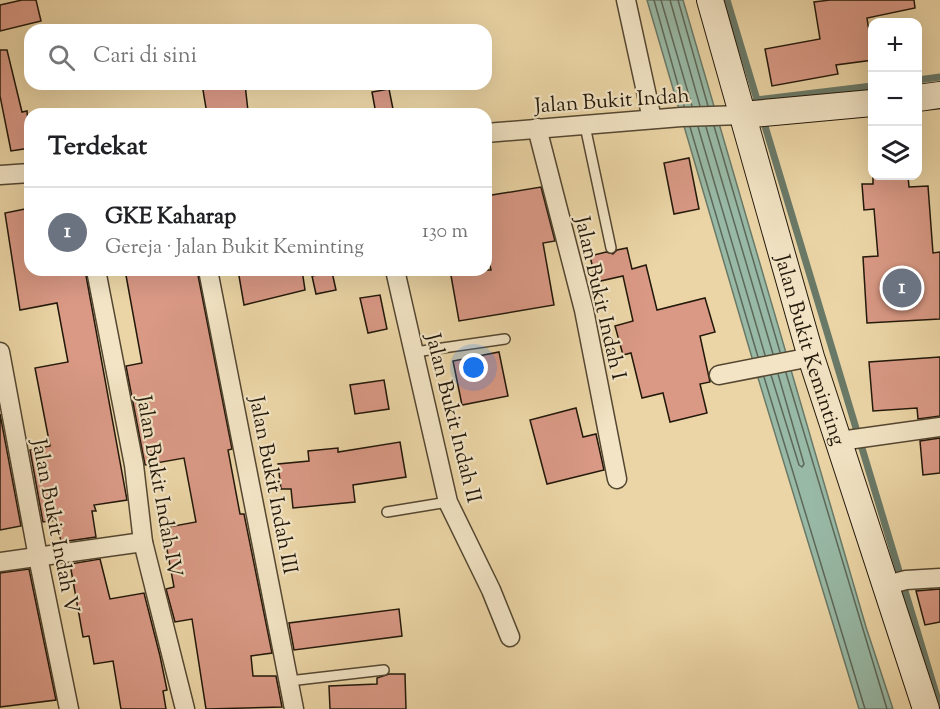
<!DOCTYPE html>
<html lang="id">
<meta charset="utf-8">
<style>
:root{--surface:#fff;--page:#f6f6f6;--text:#202124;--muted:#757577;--line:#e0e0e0;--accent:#d93025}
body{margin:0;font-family:"Sorts Mill Goudy",serif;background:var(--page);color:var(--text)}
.controls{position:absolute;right:18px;top:18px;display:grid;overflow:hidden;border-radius:12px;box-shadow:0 6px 24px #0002}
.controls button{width:54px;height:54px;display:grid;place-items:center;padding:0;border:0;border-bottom:2px solid var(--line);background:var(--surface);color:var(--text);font:30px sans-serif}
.you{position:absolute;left:474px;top:368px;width:21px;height:21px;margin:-15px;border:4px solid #fff;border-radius:50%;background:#1a73e8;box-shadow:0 0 0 9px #1a73e833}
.badge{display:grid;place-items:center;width:39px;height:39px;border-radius:50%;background:var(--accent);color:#fff;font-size:20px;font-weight:700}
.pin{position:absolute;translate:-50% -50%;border:3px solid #fff;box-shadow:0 2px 6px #0006}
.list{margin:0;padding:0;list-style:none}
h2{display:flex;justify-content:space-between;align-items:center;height:78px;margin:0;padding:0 24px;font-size:26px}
h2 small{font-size:20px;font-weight:400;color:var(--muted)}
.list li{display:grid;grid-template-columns:39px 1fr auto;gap:18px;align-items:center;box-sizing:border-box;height:90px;padding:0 24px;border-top:2px solid var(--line)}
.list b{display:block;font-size:22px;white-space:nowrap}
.list p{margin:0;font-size:20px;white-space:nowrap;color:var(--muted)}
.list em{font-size:20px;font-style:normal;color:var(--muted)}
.icon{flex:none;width:33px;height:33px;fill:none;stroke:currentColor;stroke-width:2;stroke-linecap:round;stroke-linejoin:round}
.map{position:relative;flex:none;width:940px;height:709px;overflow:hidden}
.search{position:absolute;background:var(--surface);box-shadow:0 6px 24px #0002;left:24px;top:24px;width:468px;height:66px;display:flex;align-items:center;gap:15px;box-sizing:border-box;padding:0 21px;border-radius:18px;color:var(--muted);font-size:22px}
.panel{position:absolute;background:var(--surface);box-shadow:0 6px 24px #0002;left:24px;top:108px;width:468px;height:168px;border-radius:18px}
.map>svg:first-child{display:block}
.water{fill:#98b9a6;stroke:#697968;stroke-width:1.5}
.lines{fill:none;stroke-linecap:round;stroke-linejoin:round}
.shore{stroke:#5d6858;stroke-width:1.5}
.stream{stroke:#697968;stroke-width:7}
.building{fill:#d99985;stroke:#22180a;stroke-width:1.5}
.service-casing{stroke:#544731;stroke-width:12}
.minor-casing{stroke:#544731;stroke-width:21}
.secondary-casing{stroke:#22180a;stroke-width:28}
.service{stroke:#f2e4c5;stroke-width:9}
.minor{stroke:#f2e4c5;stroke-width:18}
.secondary{stroke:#f2e4c5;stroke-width:26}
.labels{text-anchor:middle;stroke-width:4.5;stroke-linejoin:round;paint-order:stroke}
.street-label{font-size:21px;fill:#22180a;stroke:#f2e4c5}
</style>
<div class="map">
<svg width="940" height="709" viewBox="0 0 940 709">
<rect width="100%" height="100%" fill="#ebd5a6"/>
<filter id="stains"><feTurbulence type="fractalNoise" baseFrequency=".00333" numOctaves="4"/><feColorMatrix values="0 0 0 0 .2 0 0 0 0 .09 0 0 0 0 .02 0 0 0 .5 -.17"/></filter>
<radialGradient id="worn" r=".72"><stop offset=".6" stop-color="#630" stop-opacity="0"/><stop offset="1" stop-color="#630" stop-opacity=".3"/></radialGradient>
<path class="water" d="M 647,0 L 683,0 L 866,627 L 893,709 L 859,709 L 755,368 Z"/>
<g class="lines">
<g class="shore">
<path d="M 654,0 L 684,106"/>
<path d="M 661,0 L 692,106"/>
<path d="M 670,0 L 700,106"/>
<path d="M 678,0 L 708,106"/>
<path d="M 714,126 L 780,352"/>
<path d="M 690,127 L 758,357"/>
<path d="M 698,127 L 765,355"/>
<path d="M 706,127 L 773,354"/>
<path d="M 786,373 L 887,709"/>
<path d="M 771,375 L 799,465 L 802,467 L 804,464 L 778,374"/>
<path d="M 764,377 L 865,709"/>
</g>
<g class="stream">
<path d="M 727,0 L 940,707"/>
<path d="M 918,80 L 940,77"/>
<path d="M 756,100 L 872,86"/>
</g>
</g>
<g class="building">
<path d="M 22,0 L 36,0 L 41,21 L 0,31 L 0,5 Z"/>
<path d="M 830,0 L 914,0 L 915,8 L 867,18 L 873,60 L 836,65 L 838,74 L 772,86 L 765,49 L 820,39 L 814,2 Z"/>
<path d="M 0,50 L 7,50 L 22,112 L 27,111 L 30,148 L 11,151 L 0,96 Z"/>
<path d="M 202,84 L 245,84 L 248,111 L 207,114 Z"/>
<path d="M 389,89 L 394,114 L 376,114 L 372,92 Z"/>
<path d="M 689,158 L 699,209 L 674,214 L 664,163 Z"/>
<path d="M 873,176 L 908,176 L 909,187 L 928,186 L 933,253 L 940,252 L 940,319 L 867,323 L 863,257 L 878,256 L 874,209 L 864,210 L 862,184 L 873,184 Z"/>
<path d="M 541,187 L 555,241 L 543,243 L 554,305 L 459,321 L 450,270 L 491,270 L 486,249 L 486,196 Z"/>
<path d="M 30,208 L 30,270 L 85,270 L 127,500 L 94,505 L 96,511 L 92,511 L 96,537 L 61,542 L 57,520 L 43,522 L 30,450 L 50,446 L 35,368 L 68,362 L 57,303 L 20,310 L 5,213 Z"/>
<path d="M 627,248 L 632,269 L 646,265 L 657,310 L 705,298 L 715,332 L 700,336 L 710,382 L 700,384 L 707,413 L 670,422 L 663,393 L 642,398 L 631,353 L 623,355 L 615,326 L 633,321 L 623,276 L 596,282 L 590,256 L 606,252 L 613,254 L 617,250 Z"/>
<path d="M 125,270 L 197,270 L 232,449 L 228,450 L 240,514 L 244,514 L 272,653 L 251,656 L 253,676 L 276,676 L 282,707 L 206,709 L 192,619 L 175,622 L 166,589 L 174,587 L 163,528 L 196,522 L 184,458 L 145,465 L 126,366 L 142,363 Z"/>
<path d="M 238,270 L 302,270 L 305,290 L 244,305 Z"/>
<path d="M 332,272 L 336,290 L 316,294 L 312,276 Z"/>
<path d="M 380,295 L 387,329 L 368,333 L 360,298 Z"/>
<path d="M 499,352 L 508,396 L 462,405 L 453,361 Z"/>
<path d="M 940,357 L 940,416 L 918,419 L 917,408 L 873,411 L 869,362 Z"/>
<path d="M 384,380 L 389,409 L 355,414 L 350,385 Z"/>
<path d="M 576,408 L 583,437 L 596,434 L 604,470 L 547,484 L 530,420 Z"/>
<path d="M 0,414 L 21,526 L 0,530 Z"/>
<path d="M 940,438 L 940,473 L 923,475 L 920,441 Z"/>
<path d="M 400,442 L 406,477 L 353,485 L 355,502 L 293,508 L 291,489 L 281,489 L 278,464 L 309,461 L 308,451 L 338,448 L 338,452 Z"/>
<path d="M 100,559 L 110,599 L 144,593 L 160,656 L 167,690 L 163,691 L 166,709 L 121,709 L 113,661 L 94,664 L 89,636 L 83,637 L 70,564 Z"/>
<path d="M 29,569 L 56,700 L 0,707 L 0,573 Z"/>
<path d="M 940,589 L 940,622 L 925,625 L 916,591 Z"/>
<path d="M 399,609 L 402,636 L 294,650 L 289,623 Z"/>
<path d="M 389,674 L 405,674 L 406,709 L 330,709 L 329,686 L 377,684 L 377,678 Z"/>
</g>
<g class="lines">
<defs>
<g id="service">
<path d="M 585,126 L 611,248"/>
<path d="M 415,352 L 505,339"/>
<path d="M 387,512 L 448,502"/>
<path d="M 289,681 L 384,670"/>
</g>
<g id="minor">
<path d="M 626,0 L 652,119"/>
<path d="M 537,128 L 584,310 L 617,479"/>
<path d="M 486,133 L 681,117 L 742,115"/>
<path d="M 0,175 L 30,173"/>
<path d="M 96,270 L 134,465 L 143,542 L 185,709"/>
<path d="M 208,270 L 294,709"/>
<path d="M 395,270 L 448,502 L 491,590 L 510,637"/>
<path d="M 0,352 L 38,557 L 69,709"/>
<path d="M 719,375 L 811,357"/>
<path d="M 840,441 L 940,427"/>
<path d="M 0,562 L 143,542"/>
<path d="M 887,585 L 906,580 L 940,578"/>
</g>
<g id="secondary">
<path id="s1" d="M 710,0 L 811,357 L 926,709"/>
<path d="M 918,98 L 940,95"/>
<path d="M 742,115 L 872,103"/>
</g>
</defs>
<use href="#service" class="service-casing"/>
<use href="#minor" class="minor-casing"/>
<use href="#secondary" class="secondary-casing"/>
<use href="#service" class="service"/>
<use href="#minor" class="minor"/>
<use href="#secondary" class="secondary"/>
</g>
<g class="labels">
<g class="street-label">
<text transform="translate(612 100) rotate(-4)" y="7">Jalan Bukit Indah</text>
<text transform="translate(601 298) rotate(77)" y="7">Jalan Bukit Indah I</text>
<text dy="7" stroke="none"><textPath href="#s1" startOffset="364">Jalan Bukit Keminting</textPath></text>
<text transform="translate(454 418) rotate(76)" y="7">Jalan Bukit Indah II</text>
<text transform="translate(274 485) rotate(79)" y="7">Jalan Bukit Indah III</text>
<text transform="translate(160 486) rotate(80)" y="7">Jalan Bukit Indah IV</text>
<text transform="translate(56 526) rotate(79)" y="7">Jalan Bukit Indah V</text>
</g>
</g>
<rect width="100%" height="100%" filter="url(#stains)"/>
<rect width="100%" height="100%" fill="url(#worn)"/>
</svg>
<div class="controls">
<button>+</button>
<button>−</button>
<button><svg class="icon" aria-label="layers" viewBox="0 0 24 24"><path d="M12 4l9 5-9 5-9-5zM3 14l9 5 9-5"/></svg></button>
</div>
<div class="you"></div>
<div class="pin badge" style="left:902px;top:288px;background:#6b7280">1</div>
<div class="search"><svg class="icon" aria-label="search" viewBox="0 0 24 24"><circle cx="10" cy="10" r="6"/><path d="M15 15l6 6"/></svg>Cari di sini</div>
<section class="panel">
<h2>Terdekat<small></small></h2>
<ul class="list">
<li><span class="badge" style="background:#6b7280">1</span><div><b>GKE Kaharap</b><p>Gereja · Jalan Bukit Keminting</p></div><em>130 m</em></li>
</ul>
</section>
</div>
